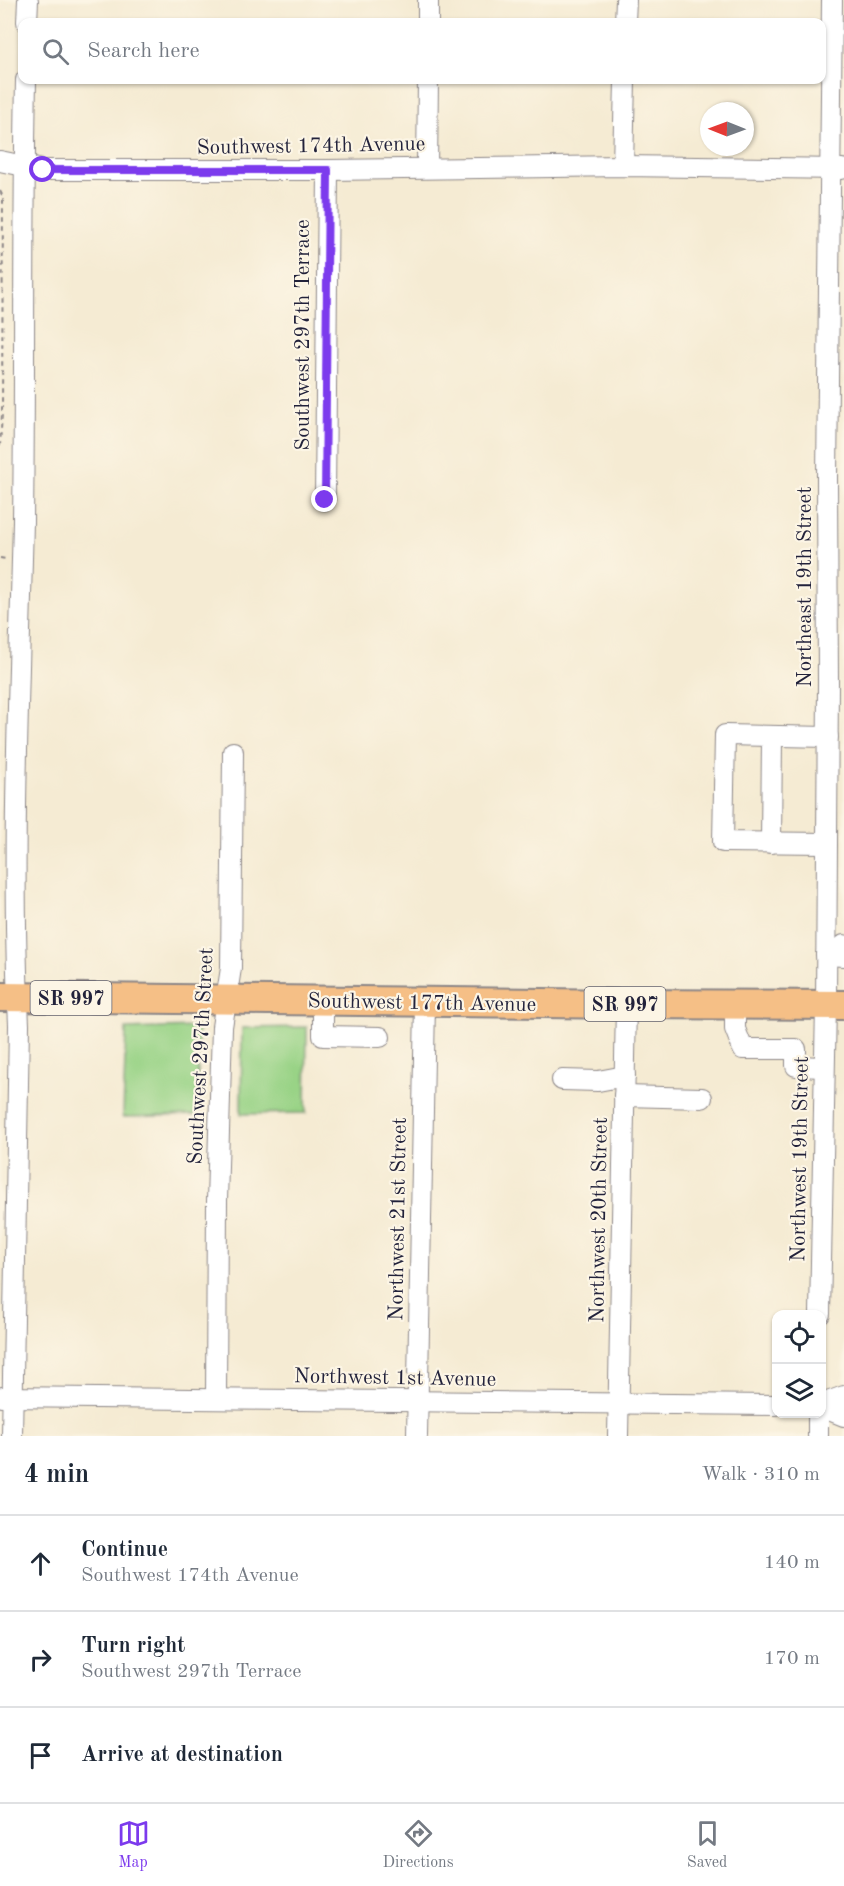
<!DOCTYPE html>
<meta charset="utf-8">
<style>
:root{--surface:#fff;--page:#f2f2f3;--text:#1f2937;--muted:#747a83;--line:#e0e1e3;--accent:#7c3aed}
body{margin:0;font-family:"Old Standard TT",serif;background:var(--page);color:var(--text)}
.controls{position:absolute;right:18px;bottom:18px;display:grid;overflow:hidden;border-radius:12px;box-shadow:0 2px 4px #0004}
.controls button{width:54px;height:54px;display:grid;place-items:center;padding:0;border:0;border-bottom:2px solid var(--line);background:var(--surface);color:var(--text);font:30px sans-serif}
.compass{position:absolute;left:700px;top:102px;width:54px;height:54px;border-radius:50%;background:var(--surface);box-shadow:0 2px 4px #0004;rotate:271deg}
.stop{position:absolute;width:18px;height:18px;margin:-14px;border:4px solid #7c3aed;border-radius:50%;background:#fff}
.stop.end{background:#7c3aed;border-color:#fff;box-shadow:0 2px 6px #0008}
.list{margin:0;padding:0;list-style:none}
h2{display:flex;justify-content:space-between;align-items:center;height:78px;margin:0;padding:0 24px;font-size:26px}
h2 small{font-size:20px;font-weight:400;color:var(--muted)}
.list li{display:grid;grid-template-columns:39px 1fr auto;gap:18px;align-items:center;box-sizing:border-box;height:96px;padding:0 24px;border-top:2px solid var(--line)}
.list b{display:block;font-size:22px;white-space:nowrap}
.list p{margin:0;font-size:20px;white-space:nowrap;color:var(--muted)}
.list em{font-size:20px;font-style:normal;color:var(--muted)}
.icon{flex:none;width:33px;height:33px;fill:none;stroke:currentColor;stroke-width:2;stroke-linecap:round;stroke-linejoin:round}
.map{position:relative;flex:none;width:844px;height:1436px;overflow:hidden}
.search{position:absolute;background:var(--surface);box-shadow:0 2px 4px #0004;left:18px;right:18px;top:18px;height:66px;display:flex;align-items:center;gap:15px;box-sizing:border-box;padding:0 21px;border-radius:12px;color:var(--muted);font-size:22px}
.sheet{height:366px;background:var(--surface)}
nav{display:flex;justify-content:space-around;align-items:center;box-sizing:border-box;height:84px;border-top:2px solid var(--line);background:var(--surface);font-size:16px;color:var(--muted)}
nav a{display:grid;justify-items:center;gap:3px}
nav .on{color:var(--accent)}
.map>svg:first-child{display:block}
.green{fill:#99d386;stroke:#5e7a60;stroke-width:1.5}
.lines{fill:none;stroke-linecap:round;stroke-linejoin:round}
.minor-casing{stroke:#8c8687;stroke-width:22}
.highway-casing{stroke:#8c8687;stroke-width:32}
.path{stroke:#8c8687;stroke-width:2;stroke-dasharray:4.5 4.5;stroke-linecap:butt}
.minor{stroke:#fff;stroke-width:20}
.highway{stroke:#f5bf86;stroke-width:28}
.route{stroke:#7c3aed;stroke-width:8}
.labels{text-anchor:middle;stroke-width:4.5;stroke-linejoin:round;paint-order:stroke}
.shield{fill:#fcf5e5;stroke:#63616e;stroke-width:1.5}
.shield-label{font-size:20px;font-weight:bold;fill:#22223b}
.street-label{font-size:21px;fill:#22223b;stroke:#fcf5e5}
</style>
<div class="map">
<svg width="844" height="1436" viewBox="0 0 844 1436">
<rect width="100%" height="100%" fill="#fcf5e5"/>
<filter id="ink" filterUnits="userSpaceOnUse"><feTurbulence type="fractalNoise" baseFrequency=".0167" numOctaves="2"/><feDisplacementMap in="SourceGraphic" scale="12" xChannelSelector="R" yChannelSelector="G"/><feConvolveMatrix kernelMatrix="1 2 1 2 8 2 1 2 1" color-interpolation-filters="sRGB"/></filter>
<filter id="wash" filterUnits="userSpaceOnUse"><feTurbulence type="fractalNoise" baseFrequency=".008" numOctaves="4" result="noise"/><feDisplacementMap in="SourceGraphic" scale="24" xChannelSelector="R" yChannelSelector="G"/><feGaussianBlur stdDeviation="1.35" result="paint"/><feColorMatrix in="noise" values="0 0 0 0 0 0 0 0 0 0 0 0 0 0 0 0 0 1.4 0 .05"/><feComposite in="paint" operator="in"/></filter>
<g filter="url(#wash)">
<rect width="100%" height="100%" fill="#f5ebd3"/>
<g class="green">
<path d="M 198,1027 L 198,1115 L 123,1117 L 126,1029 Z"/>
<path d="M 307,1027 L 306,1113 L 241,1114 L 242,1028 Z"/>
</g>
</g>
<g filter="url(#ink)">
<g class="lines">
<defs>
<g id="minor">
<path d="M 27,22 L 28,0"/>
<path d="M 428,22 L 428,0"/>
<path d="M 625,22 L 626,0"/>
<path d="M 0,161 L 43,170 L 328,170 L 623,166 L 842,169"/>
<path d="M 623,166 L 625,80"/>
<path d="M 427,168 L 428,80"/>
<path d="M 325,500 L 328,170"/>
<path d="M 771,843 L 772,736"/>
<path d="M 827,843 L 723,842 L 725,735 L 828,737"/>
<path d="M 826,955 L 844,956 L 844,945"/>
<path d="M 323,1001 L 323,1036 L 380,1037"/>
<path d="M 735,1004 L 735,1029 L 743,1049 L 796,1049 L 796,1066 L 824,1067"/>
<path d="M 562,1080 L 598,1081 L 625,1076"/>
<path d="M 624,1096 L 702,1098"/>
<path d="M 820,1314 L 826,1005 L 828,682 L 827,478 L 832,0"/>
<path d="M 2,1397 L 776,1405"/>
<path d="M 216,1399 L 217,1201 L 222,1027 L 231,968 L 233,752"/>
<path d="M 822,1404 L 844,1396"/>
<path d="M 822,1407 L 844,1416"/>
<path d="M 12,1436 L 19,1025 C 11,857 19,689 23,521 C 25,374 23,227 26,80"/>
<path d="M 417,1436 L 425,1003"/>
<path d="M 618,1436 L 626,1004"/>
<path d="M 818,1436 L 818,1414"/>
</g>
<path id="highway" d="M 0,997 L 626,1004 L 844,1005"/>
</defs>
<use href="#minor" class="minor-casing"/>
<use href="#highway" class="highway-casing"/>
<g class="path">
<path d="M 0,191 L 3,197 L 2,414 L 0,446"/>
<path d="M 0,558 L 7,559"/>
</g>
<use href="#minor" class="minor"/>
<use href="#highway" class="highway"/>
</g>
</g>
<g class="lines" filter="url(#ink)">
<path class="route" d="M 43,170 L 328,170 L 325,500"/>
</g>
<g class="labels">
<g class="shield">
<rect x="30.5" y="981" width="81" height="34" rx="4.5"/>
<rect x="584.5" y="987" width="81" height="34" rx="4.5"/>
</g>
<g class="shield-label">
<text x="71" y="1005">SR 997</text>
<text x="625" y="1011">SR 997</text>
</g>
<g class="street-label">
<text transform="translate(311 145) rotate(-1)" y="7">Southwest 174th Avenue</text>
<text transform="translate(302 335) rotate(-90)" y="7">Southwest 297th Terrace</text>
<text transform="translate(804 587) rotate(-90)" y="7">Northeast 19th Street</text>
<text transform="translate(422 1002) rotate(1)" y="7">Southwest 177th Avenue</text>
<text transform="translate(200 1056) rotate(-87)" y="7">Southwest 297th Street</text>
<text transform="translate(799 1159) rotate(-89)" y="7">Northwest 19th Street</text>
<text transform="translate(397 1219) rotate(-89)" y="7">Northwest 21st Street</text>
<text transform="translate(598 1220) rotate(-89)" y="7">Northwest 20th Street</text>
<text transform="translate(395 1377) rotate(1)" y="7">Northwest 1st Avenue</text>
</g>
</g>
</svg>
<div class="controls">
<button><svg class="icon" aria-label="locate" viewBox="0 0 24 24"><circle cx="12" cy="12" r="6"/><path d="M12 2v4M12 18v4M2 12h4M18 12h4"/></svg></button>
<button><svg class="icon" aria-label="layers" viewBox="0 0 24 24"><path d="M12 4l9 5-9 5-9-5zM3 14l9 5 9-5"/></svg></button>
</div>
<svg class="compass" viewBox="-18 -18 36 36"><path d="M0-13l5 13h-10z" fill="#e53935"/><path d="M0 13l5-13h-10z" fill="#747a83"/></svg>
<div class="stop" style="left:43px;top:170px"></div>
<div class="stop end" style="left:325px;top:500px"></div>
<div class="search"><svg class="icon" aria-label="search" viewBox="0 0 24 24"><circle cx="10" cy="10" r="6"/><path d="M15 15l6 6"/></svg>Search here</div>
</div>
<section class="sheet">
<h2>4 min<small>Walk · 310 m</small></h2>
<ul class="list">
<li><svg class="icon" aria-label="ahead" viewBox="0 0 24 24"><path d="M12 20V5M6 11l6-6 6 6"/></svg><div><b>Continue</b><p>Southwest 174th Avenue</p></div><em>140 m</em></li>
<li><svg class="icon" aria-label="right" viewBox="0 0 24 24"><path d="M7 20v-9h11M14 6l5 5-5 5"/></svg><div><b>Turn right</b><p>Southwest 297th Terrace</p></div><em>170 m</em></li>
<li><svg class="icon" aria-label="arrive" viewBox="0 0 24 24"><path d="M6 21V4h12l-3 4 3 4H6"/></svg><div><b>Arrive at destination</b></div></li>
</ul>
</section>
<nav>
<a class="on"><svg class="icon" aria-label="map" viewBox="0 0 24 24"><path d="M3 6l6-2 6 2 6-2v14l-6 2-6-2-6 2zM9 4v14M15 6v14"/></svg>Map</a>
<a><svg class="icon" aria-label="directions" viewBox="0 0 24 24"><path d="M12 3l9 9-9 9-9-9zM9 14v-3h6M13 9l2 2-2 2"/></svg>Directions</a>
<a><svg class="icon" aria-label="saved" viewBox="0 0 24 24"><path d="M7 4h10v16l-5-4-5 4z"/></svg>Saved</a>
</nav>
